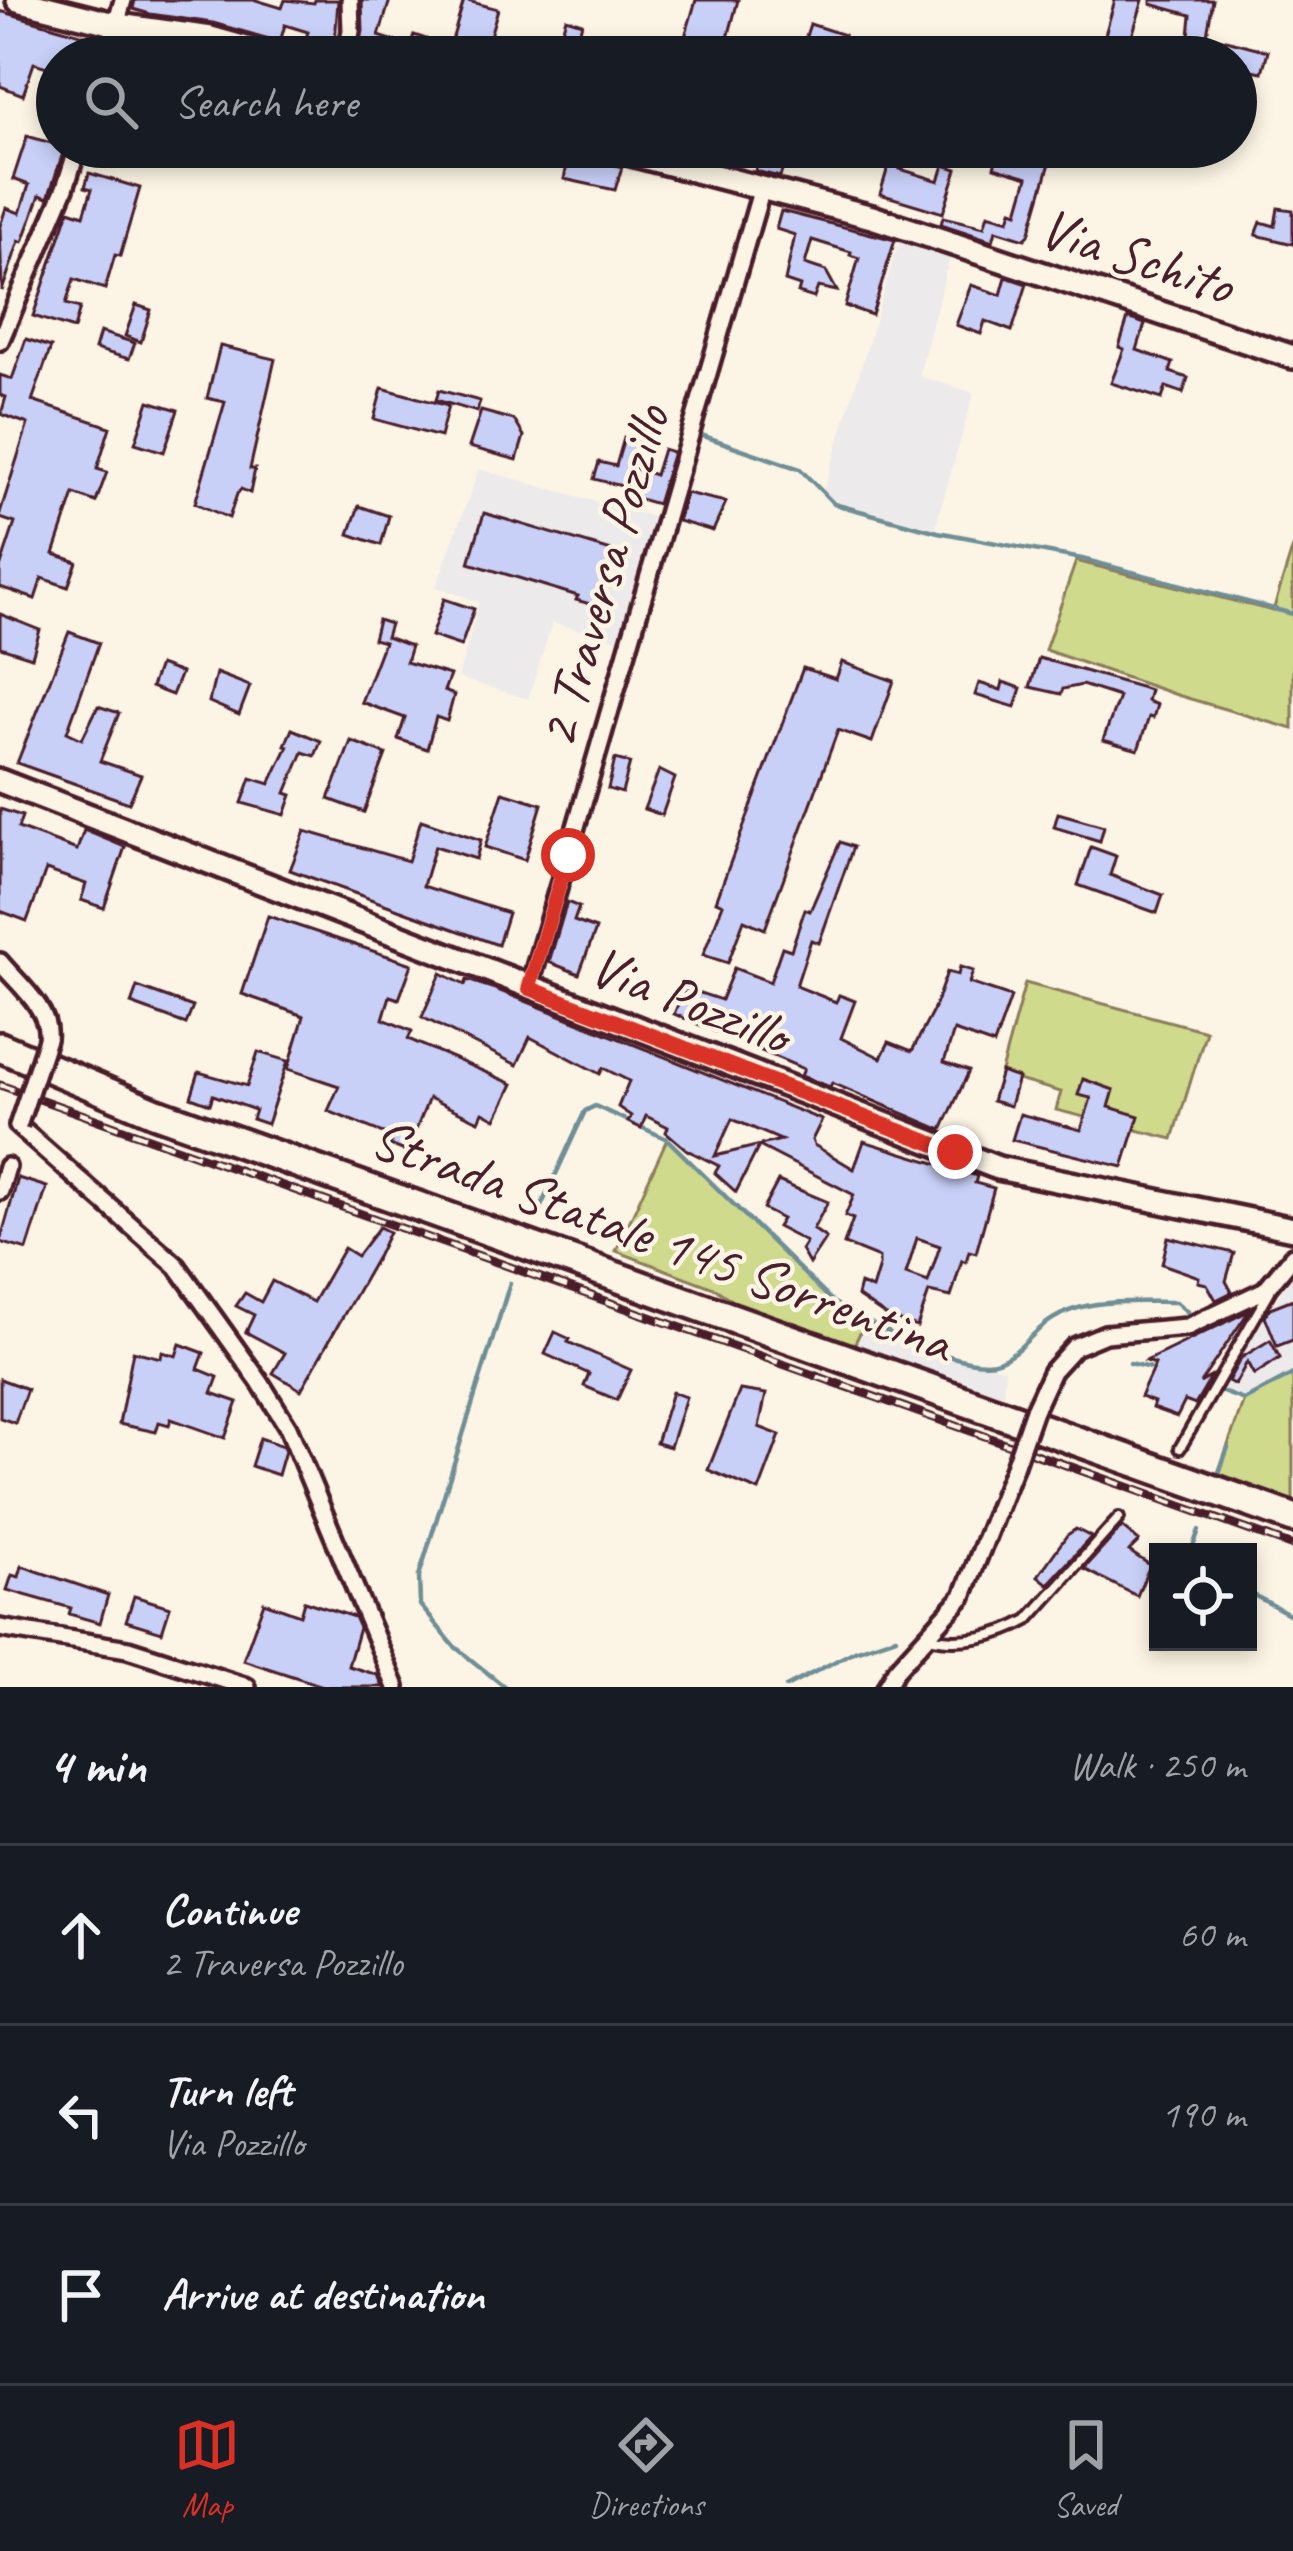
<!DOCTYPE html>
<meta charset="utf-8">
<style>
:root{--surface:#171b24;--page:#20242c;--text:#f1f3f6;--muted:#9ea1a6;--line:#363941;--accent:#d93025}
body{margin:0;font-family:Caveat,sans-serif;background:var(--page);color:var(--text)}
.controls{position:absolute;right:36px;bottom:36px;display:grid;overflow:hidden;border-radius:0px;box-shadow:0 6px 18px #0003}
.controls button{width:108px;height:108px;display:grid;place-items:center;padding:0;border:0;border-bottom:3px solid var(--line);background:var(--surface);color:var(--text);font:60px sans-serif}
.stop{position:absolute;width:36px;height:36px;margin:-27px;border:9px solid #d93025;border-radius:50%;background:#fff}
.stop.end{background:#d93025;border-color:#fff;box-shadow:0 3px 12px #0008}
.list{margin:0;padding:0;list-style:none}
h2{display:flex;justify-content:space-between;align-items:center;height:156px;margin:0;padding:0 48px;font-size:51px}
h2 small{font-size:39px;font-weight:400;color:var(--muted)}
.list li{display:grid;grid-template-columns:78px 1fr auto;gap:36px;align-items:center;box-sizing:border-box;height:180px;padding:0 48px;border-top:3px solid var(--line)}
.list b{display:block;font-size:45px;white-space:nowrap}
.list p{margin:0;font-size:39px;white-space:nowrap;color:var(--muted)}
.list em{font-size:39px;font-style:normal;color:var(--muted)}
.icon{flex:none;width:66px;height:66px;fill:none;stroke:currentColor;stroke-width:2;stroke-linecap:round;stroke-linejoin:round}
.map{position:relative;flex:none;width:1293px;height:1687px;overflow:hidden}
.search{position:absolute;background:var(--surface);box-shadow:0 6px 18px #0003;left:36px;right:36px;top:36px;height:132px;display:flex;align-items:center;gap:30px;box-sizing:border-box;padding:0 42px;border-radius:66px;color:var(--muted);font-size:45px}
.sheet{height:696px;background:var(--surface)}
nav{display:flex;justify-content:space-around;align-items:center;box-sizing:border-box;height:168px;border-top:3px solid var(--line);background:var(--surface);font-size:33px;color:var(--muted)}
nav a{display:grid;justify-items:center;gap:6px}
nav .on{color:var(--accent)}
.map>svg:first-child{display:block}
.built{fill:#edeaeb}
.green{fill:#cfda8d;stroke:#8c7c5c;stroke-width:3}
.lines{fill:none;stroke-linecap:round;stroke-linejoin:round}
.stream{stroke:#6f8e96;stroke-width:4.5}
.building{fill:#c9d0f8;stroke:#4a1f2b;stroke-width:3;fill-rule:evenodd}
.lane-casing{stroke:#4a1f2b;stroke-width:16}
.street-casing{stroke:#4a1f2b;stroke-width:24}
.secondary-casing{stroke:#4a1f2b;stroke-width:30}
.highway-casing{stroke:#4a1f2b;stroke-width:36}
.lane{stroke:#fcf5e5;stroke-width:8}
.street{stroke:#fcf5e5;stroke-width:15}
.secondary{stroke:#fcf5e5;stroke-width:21}
.highway{stroke:#fcf5e5;stroke-width:27}
.rail-casing{stroke:#4a1f2b;stroke-width:9}
.rail{stroke:#fcf5e5;stroke-width:4.5;stroke-dasharray:14;stroke-linecap:butt}
.street-bridge-casing{stroke:#4a1f2b;stroke-width:24;stroke-linecap:butt}
.street-bridge{stroke:#fcf5e5;stroke-width:15}
.route{stroke:#d93025;stroke-width:15}
.labels{text-anchor:middle;stroke-width:9;stroke-linejoin:round;paint-order:stroke}
.street-label{font-size:57px;fill:#4a1f2b;stroke:#fcf5e5}
</style>
<div class="map">
<svg width="1293" height="1687" viewBox="0 0 1293 1687">
<rect width="100%" height="100%" fill="#fcf5e5"/>
<filter id="ink" filterUnits="userSpaceOnUse"><feTurbulence type="fractalNoise" baseFrequency=".00833" numOctaves="2"/><feDisplacementMap in="SourceGraphic" scale="24" xChannelSelector="R" yChannelSelector="G"/><feConvolveMatrix kernelMatrix="1 2 1 2 8 2 1 2 1" color-interpolation-filters="sRGB"/></filter>
<g filter="url(#ink)">
<g class="built">
<path d="M 900,237 L 951,252 L 919,376 L 974,393 L 935,528 L 835,501 L 824,490 Z"/>
<path d="M 479,469 L 660,519 L 623,641 L 552,623 L 528,699 L 458,678 L 479,602 L 436,587 Z"/>
<path d="M 1293,1273 L 1293,1374 L 1244,1400 L 1219,1391 Z"/>
<path d="M 865,1323 L 905,1341 L 1005,1369 L 1003,1398 L 854,1345 Z"/>
</g>
<g class="green">
<path d="M 1293,547 L 1293,729 L 1177,695 L 1045,650 L 1076,561 L 1273,611 Z"/>
<path d="M 1025,983 L 1206,1031 L 1173,1139 L 1056,1110 L 1061,1092 L 1000,1075 Z"/>
<path d="M 667,1139 L 834,1303 L 865,1323 L 854,1345 L 746,1310 L 714,1288 L 616,1251 Z"/>
<path d="M 1293,1374 L 1293,1501 L 1218,1473 L 1244,1400 Z"/>
</g>
<g class="lines">
<g class="stream">
<path d="M 697,438 L 698,434 L 800,469 L 834,504 L 938,532 L 1082,559 L 1293,614"/>
<path d="M 686,478 L 694,449"/>
<path d="M 537,1215 L 585,1111 L 595,1106 L 667,1139 L 834,1303 C 863,1322 966,1373 998,1361 C 1017,1354 1027,1339 1042,1327 C 1078,1296 1132,1302 1176,1302 L 1191,1315"/>
<path d="M 1130,1363 L 1150,1368"/>
<path d="M 1219,1391 L 1244,1400 L 1293,1374"/>
<path d="M 1218,1476 L 1228,1447"/>
<path d="M 1191,1552 L 1199,1530"/>
<path d="M 1248,1592 L 1293,1616"/>
<path d="M 505,1687 L 454,1646 L 420,1605 L 419,1576 L 510,1283"/>
<path d="M 786,1687 L 855,1651 L 896,1637"/>
</g>
</g>
<g class="building">
<path d="M 135,0 L 256,0 L 282,8 L 285,0 L 314,3 L 315,0 L 338,0 L 334,57 L 300,57 L 308,32 L 285,25 L 280,42 L 213,23 L 150,14 L 133,9 Z"/>
<path d="M 362,0 L 390,0 L 379,36 L 410,46 L 414,35 L 426,39 L 423,50 L 435,57 L 358,57 L 363,31 Z"/>
<path d="M 464,0 L 498,9 L 487,46 L 512,54 L 511,57 L 447,57 Z"/>
<path d="M 696,0 L 738,0 L 723,57 L 679,57 Z"/>
<path d="M 1115,0 L 1143,0 L 1126,56 L 1103,57 L 1107,46 L 1102,45 Z"/>
<path d="M 1151,0 L 1213,0 L 1207,35 L 1268,51 L 1262,72 L 1246,69 L 1247,63 L 1236,57 L 1205,53 L 1204,57 L 1187,57 L 1191,15 L 1151,4 Z"/>
<path d="M 0,11 L 88,36 L 87,40 L 96,42 L 91,57 L 57,57 L 57,70 L 34,63 L 23,95 L 0,86 Z"/>
<path d="M 566,18 L 582,23 L 572,57 L 554,57 Z"/>
<path d="M 810,24 L 844,35 L 838,57 L 799,57 Z"/>
<path d="M 27,136 L 65,147 L 48,198 L 40,195 L 23,242 L 19,241 L 2,291 L 0,226 L 6,208 L 20,213 L 29,185 L 13,179 Z"/>
<path d="M 522,147 L 589,148 L 594,158 L 622,167 L 615,190 L 564,179 L 567,165 Z"/>
<path d="M 762,147 L 783,147 L 779,160 L 785,162 L 780,177 L 755,171 Z"/>
<path d="M 894,147 L 907,147 L 900,169 L 939,181 L 944,165 L 957,169 L 943,213 L 880,194 Z"/>
<path d="M 1000,147 L 1019,147 L 1017,154 L 1050,163 L 1029,235 L 1025,239 L 996,230 L 993,241 L 941,224 L 943,217 L 984,227 L 988,214 L 1009,220 L 1012,210 L 1018,212 L 1028,177 L 994,167 Z"/>
<path d="M 89,173 L 140,188 L 120,256 L 115,255 L 105,289 L 74,279 L 66,304 L 80,308 L 74,329 L 33,316 L 69,210 L 84,215 L 92,189 L 85,187 Z"/>
<path d="M 1278,208 L 1293,210 L 1293,244 L 1256,235 L 1261,222 L 1275,226 Z"/>
<path d="M 781,211 L 895,240 L 872,315 L 845,306 L 859,258 L 850,255 L 851,252 L 812,240 L 805,264 L 826,271 L 837,291 L 818,287 L 814,298 L 798,293 L 800,286 L 785,281 L 795,235 L 776,229 Z"/>
<path d="M 1006,277 L 1027,284 L 1012,331 L 985,321 L 981,334 L 956,325 L 971,285 L 1001,295 Z"/>
<path d="M 136,305 L 151,310 L 141,342 L 125,336 Z"/>
<path d="M 1128,318 L 1145,324 L 1137,350 L 1173,363 L 1170,372 L 1188,378 L 1183,393 L 1166,387 L 1162,399 L 1111,383 L 1124,349 L 1119,347 Z"/>
<path d="M 100,332 L 135,343 L 129,359 L 95,349 Z"/>
<path d="M 26,339 L 51,347 L 32,401 L 110,427 L 97,469 L 107,472 L 96,502 L 74,494 L 54,554 L 77,562 L 68,587 L 42,578 L 35,599 L 0,587 L 0,568 L 15,523 L 0,518 L 0,513 L 28,424 L 1,414 L 6,397 L 0,395 L 0,375 L 12,379 Z"/>
<path d="M 220,346 L 275,359 L 250,469 L 255,469 L 250,493 L 241,489 L 237,494 L 229,518 L 195,503 L 225,402 L 207,398 Z"/>
<path d="M 382,388 L 448,406 L 440,437 L 374,419 Z"/>
<path d="M 439,390 L 480,401 L 477,412 L 436,400 Z"/>
<path d="M 149,401 L 178,410 L 164,452 L 135,443 Z"/>
<path d="M 481,411 L 514,420 L 524,436 L 517,460 L 469,447 Z"/>
<path d="M 624,438 L 638,442 L 631,467 L 655,475 L 663,449 L 673,452 L 657,504 L 636,498 L 638,490 L 594,479 L 599,462 L 616,466 Z"/>
<path d="M 686,493 L 726,502 L 713,531 L 678,521 Z"/>
<path d="M 359,506 L 389,516 L 381,545 L 349,534 Z"/>
<path d="M 484,513 L 615,552 L 597,606 L 576,600 L 578,596 L 469,563 Z"/>
<path d="M 444,599 L 474,609 L 461,646 L 431,636 Z"/>
<path d="M 0,614 L 40,630 L 32,657 L 0,647 Z"/>
<path d="M 378,620 L 390,624 L 386,637 L 411,646 L 406,662 L 450,675 L 444,691 L 454,695 L 447,721 L 436,717 L 427,749 L 398,739 L 405,718 L 361,702 L 384,642 L 373,639 Z"/>
<path d="M 69,632 L 99,643 L 67,732 L 82,739 L 98,706 L 119,713 L 100,761 L 141,775 L 129,803 L 17,763 Z"/>
<path d="M 1039,658 L 1150,690 L 1147,701 L 1157,705 L 1153,718 L 1149,717 L 1138,750 L 1103,740 L 1119,697 L 1082,685 L 1063,689 L 1061,694 L 1030,687 Z"/>
<path d="M 842,662 L 894,681 L 872,742 L 838,730 L 765,929 L 744,920 L 728,963 L 703,955 L 723,904 L 716,901 L 803,668 L 836,679 Z"/>
<path d="M 159,665 L 181,673 L 172,695 L 151,687 Z"/>
<path d="M 216,673 L 250,686 L 239,715 L 209,702 Z"/>
<path d="M 1003,682 L 1021,688 L 1015,707 L 975,695 L 979,683 L 1001,690 Z"/>
<path d="M 292,729 L 321,741 L 315,756 L 303,752 L 286,793 L 292,795 L 285,815 L 242,803 L 251,778 L 270,784 L 288,746 L 285,745 Z"/>
<path d="M 351,741 L 386,754 L 364,812 L 329,799 Z"/>
<path d="M 615,759 L 630,763 L 622,793 L 608,789 Z"/>
<path d="M 659,770 L 675,778 L 662,815 L 644,809 Z"/>
<path d="M 503,792 L 542,804 L 525,860 L 485,847 Z"/>
<path d="M 0,809 L 22,816 L 18,828 L 77,850 L 84,830 L 125,847 L 104,908 L 81,900 L 86,884 L 46,870 L 27,921 L 0,911 Z"/>
<path d="M 1058,813 L 1104,826 L 1100,841 L 1054,827 Z"/>
<path d="M 421,820 L 481,840 L 476,859 L 435,846 L 423,886 L 508,913 L 498,945 L 290,870 L 305,831 L 408,861 Z"/>
<path d="M 840,842 L 853,847 L 819,943 L 811,940 L 796,986 L 836,1002 L 839,995 L 855,1001 L 841,1038 L 881,1058 L 889,1042 L 912,1051 L 933,1011 L 947,972 L 958,975 L 960,967 L 973,971 L 969,983 L 1011,997 L 994,1045 L 954,1031 L 944,1062 L 969,1071 L 942,1130 L 832,1083 L 830,1087 L 801,1076 L 804,1069 L 674,1014 L 685,988 L 721,1000 L 734,968 L 770,982 L 782,947 L 791,950 L 805,909 L 810,911 Z"/>
<path d="M 1091,847 L 1116,856 L 1110,875 L 1163,895 L 1157,913 L 1078,885 Z"/>
<path d="M 567,902 L 579,907 L 574,921 L 596,929 L 579,974 L 549,962 Z"/>
<path d="M 268,916 L 412,964 L 399,999 L 390,996 L 383,1019 L 412,1031 L 408,1039 L 513,1084 L 496,1119 L 483,1112 L 479,1121 L 429,1098 L 407,1152 L 390,1145 L 393,1137 L 328,1111 L 339,1086 L 288,1069 L 304,1016 L 242,994 Z"/>
<path d="M 441,973 L 465,985 L 467,980 L 495,989 L 822,1120 L 812,1140 L 814,1145 L 854,1169 L 864,1141 L 977,1176 L 975,1183 L 994,1188 L 976,1253 L 969,1251 L 966,1262 L 962,1260 L 951,1297 L 929,1292 L 917,1327 L 888,1317 L 857,1296 L 860,1284 L 872,1289 L 879,1266 L 879,1258 L 844,1244 L 853,1219 L 845,1216 L 854,1195 L 759,1146 L 736,1192 L 715,1173 L 719,1166 L 687,1150 L 666,1132 L 668,1127 L 646,1116 L 641,1128 L 628,1122 L 631,1116 L 618,1107 L 629,1081 L 603,1068 L 600,1074 L 530,1037 L 517,1065 L 422,1017 ZM 732,1119 L 781,1140 L 715,1156 ZM 917,1238 L 940,1246 L 928,1282 L 906,1274 Z"/>
<path d="M 137,987 L 193,1007 L 186,1024 L 131,1004 Z"/>
<path d="M 258,1052 L 288,1061 L 267,1124 L 252,1119 L 255,1110 L 213,1095 L 210,1104 L 191,1097 L 199,1072 L 247,1086 Z"/>
<path d="M 1001,1072 L 1018,1078 L 1010,1106 L 992,1101 Z"/>
<path d="M 1083,1079 L 1114,1090 L 1109,1107 L 1139,1116 L 1123,1167 L 1012,1140 L 1020,1114 L 1081,1130 L 1091,1098 L 1078,1095 Z"/>
<path d="M 18,1178 L 47,1187 L 27,1250 L 0,1242 Z"/>
<path d="M 778,1181 L 828,1202 L 813,1229 L 826,1238 L 809,1264 L 801,1250 L 806,1242 L 777,1227 L 782,1219 L 763,1209 Z"/>
<path d="M 379,1227 L 389,1232 L 378,1255 L 301,1390 L 273,1373 L 285,1353 L 246,1332 L 254,1315 L 236,1306 L 245,1293 L 261,1302 L 272,1281 L 313,1302 L 344,1248 L 357,1256 Z"/>
<path d="M 1168,1237 L 1234,1253 L 1226,1281 L 1232,1292 L 1216,1300 L 1207,1284 L 1198,1282 L 1199,1277 L 1162,1264 Z"/>
<path d="M 1293,1299 L 1293,1340 L 1277,1346 L 1265,1316 L 1270,1308 Z"/>
<path d="M 1249,1311 L 1200,1383 L 1212,1376 L 1195,1405 L 1185,1401 L 1177,1417 L 1152,1408 L 1154,1402 L 1140,1397 L 1155,1364 L 1146,1361 Z"/>
<path d="M 555,1332 L 570,1339 L 568,1342 L 631,1370 L 617,1400 L 584,1386 L 589,1374 L 545,1354 Z"/>
<path d="M 1270,1340 L 1280,1358 L 1254,1375 L 1247,1362 L 1235,1385 L 1228,1381 L 1241,1358 Z"/>
<path d="M 180,1344 L 204,1353 L 198,1369 L 218,1377 L 212,1393 L 238,1402 L 225,1438 L 171,1419 L 169,1425 L 159,1422 L 156,1432 L 119,1424 L 133,1351 L 161,1358 L 162,1352 L 176,1356 Z"/>
<path d="M 0,1379 L 27,1389 L 15,1423 L 0,1418 Z"/>
<path d="M 740,1390 L 766,1394 L 759,1427 L 780,1435 L 759,1491 L 708,1470 Z"/>
<path d="M 672,1392 L 686,1397 L 670,1447 L 656,1443 Z"/>
<path d="M 260,1438 L 283,1446 L 285,1451 L 278,1475 L 251,1466 Z"/>
<path d="M 1122,1527 L 1139,1541 L 1129,1551 L 1150,1565 L 1137,1596 L 1084,1569 Z"/>
<path d="M 1076,1529 L 1091,1537 L 1048,1584 L 1038,1576 L 1067,1535 Z"/>
<path d="M 22,1566 L 108,1595 L 100,1623 L 69,1614 L 71,1608 L 7,1590 L 12,1575 L 19,1577 Z"/>
<path d="M 134,1596 L 170,1607 L 162,1632 L 126,1621 Z"/>
<path d="M 304,1601 L 354,1617 L 359,1628 L 348,1666 L 378,1675 L 383,1687 L 326,1687 L 243,1660 L 264,1602 L 300,1615 Z"/>
</g>
<g class="lines">
<defs>
<g id="lane">
<path d="M 1180,1448 L 1270,1291"/>
<path d="M 929,1637 C 961,1645 1000,1636 1028,1620 L 1119,1518"/>
</g>
<g id="street">
<path d="M 107,57 L 123,0"/>
<path d="M 346,57 L 351,31 L 350,0"/>
<path d="M 0,341 L 65,188 L 78,147"/>
<path d="M 0,962 C 18,984 51,1009 47,1039"/>
<path d="M 529,988 L 762,188"/>
<path d="M 18,1126 L 177,1266 L 260,1382 L 288,1427 L 396,1687"/>
<path d="M 0,1191 L 7,1167"/>
<path d="M 1034,1410 L 1052,1371 L 1074,1347 L 1105,1334 L 1187,1327 L 1265,1290 L 1293,1256"/>
<path d="M 0,1628 L 128,1649 L 247,1687"/>
<path d="M 886,1687 L 896,1670 L 963,1596 L 1014,1467"/>
</g>
<g id="secondary">
<path d="M 18,0 L 118,25 L 211,38 L 278,57"/>
<path d="M 604,147 L 872,217 L 1293,357"/>
<path d="M 0,781 L 998,1168 L 1293,1229"/>
</g>
<path id="highway" d="M 0,1047 L 154,1112 L 1293,1518"/>
</defs>
<use href="#lane" class="lane-casing"/>
<use href="#street" class="street-casing"/>
<use href="#secondary" class="secondary-casing"/>
<use href="#highway" class="highway-casing"/>
<use href="#lane" class="lane"/>
<use href="#street" class="street"/>
<use href="#secondary" class="secondary"/>
<use href="#highway" class="highway"/>
<defs>
<path id="rail" d="M 0,1085 L 1293,1546"/>
</defs>
<use href="#rail" class="rail-casing"/>
<use href="#rail" class="rail"/>
<defs>
<g id="street-bridge">
<path d="M 18,1126 L 47,1039"/>
<path d="M 1014,1467 L 1034,1410"/>
</g>
</defs>
<use href="#street-bridge" class="street-bridge-casing"/>
<use href="#street-bridge" class="street-bridge"/>
</g>
</g>
<g class="lines" filter="url(#ink)">
<path class="route" d="M 568,855 L 529,988 L 955,1152"/>
</g>
<g class="labels">
<g class="street-label">
<text transform="translate(1137 255) rotate(18)" y="20">Via Schito</text>
<text transform="translate(602 576) rotate(-74)" y="20">2 Traversa Pozzillo</text>
<text transform="translate(690 999) rotate(21)" y="20">Via Pozzillo</text>
<text transform="translate(662 1239) rotate(20)" y="20">Strada Statale 145 Sorrentina</text>
</g>
</g>
</svg>
<div class="controls">
<button><svg class="icon" aria-label="locate" viewBox="0 0 24 24"><circle cx="12" cy="12" r="6"/><path d="M12 2v4M12 18v4M2 12h4M18 12h4"/></svg></button>
</div>
<div class="stop" style="left:568px;top:855px"></div>
<div class="stop end" style="left:955px;top:1152px"></div>
<div class="search"><svg class="icon" aria-label="search" viewBox="0 0 24 24"><circle cx="10" cy="10" r="6"/><path d="M15 15l6 6"/></svg>Search here</div>
</div>
<section class="sheet">
<h2>4 min<small>Walk · 250 m</small></h2>
<ul class="list">
<li><svg class="icon" aria-label="ahead" viewBox="0 0 24 24"><path d="M12 20V5M6 11l6-6 6 6"/></svg><div><b>Continue</b><p>2 Traversa Pozzillo</p></div><em>60 m</em></li>
<li><svg class="icon" aria-label="left" viewBox="0 0 24 24"><path d="M17 20v-9H6M10 6l-5 5 5 5"/></svg><div><b>Turn left</b><p>Via Pozzillo</p></div><em>190 m</em></li>
<li><svg class="icon" aria-label="arrive" viewBox="0 0 24 24"><path d="M6 21V4h12l-3 4 3 4H6"/></svg><div><b>Arrive at destination</b></div></li>
</ul>
</section>
<nav>
<a class="on"><svg class="icon" aria-label="map" viewBox="0 0 24 24"><path d="M3 6l6-2 6 2 6-2v14l-6 2-6-2-6 2zM9 4v14M15 6v14"/></svg>Map</a>
<a><svg class="icon" aria-label="directions" viewBox="0 0 24 24"><path d="M12 3l9 9-9 9-9-9zM9 14v-3h6M13 9l2 2-2 2"/></svg>Directions</a>
<a><svg class="icon" aria-label="saved" viewBox="0 0 24 24"><path d="M7 4h10v16l-5-4-5 4z"/></svg>Saved</a>
</nav>
